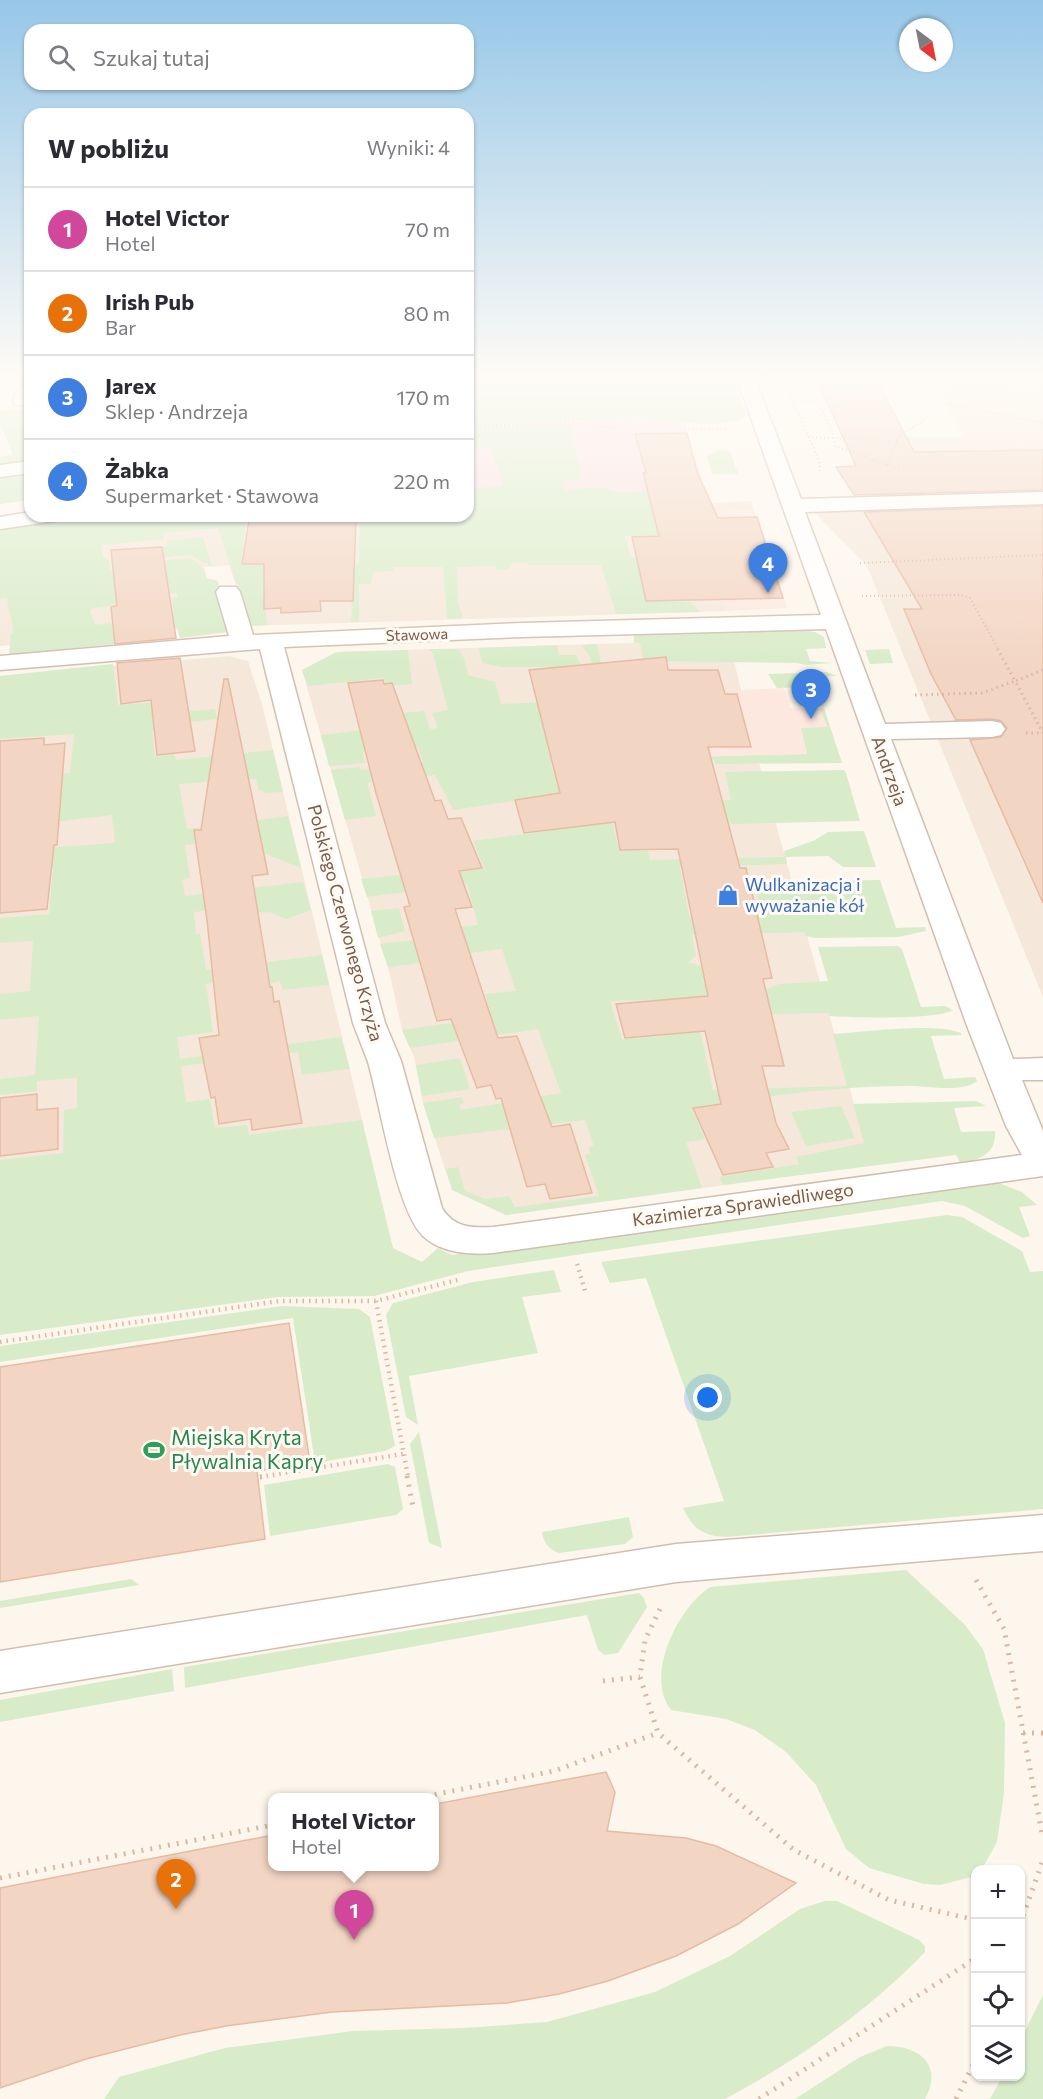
<!DOCTYPE html>
<html lang="pl">
<meta charset="utf-8">
<style>
:root{--surface:#fff;--page:#f2f2f3;--text:#2b2b33;--muted:#7c7c81;--line:#e1e1e2;--accent:#1a73e8}
body{margin:0;font-family:Commissioner,sans-serif;background:var(--page);color:var(--text)}
.controls{position:absolute;right:18px;bottom:18px;display:grid;overflow:hidden;border-radius:12px;box-shadow:0 2px 4px #0004}
.controls button{width:54px;height:54px;display:grid;place-items:center;padding:0;border:0;border-bottom:2px solid var(--line);background:var(--surface);color:var(--text);font:30px sans-serif}
.compass{position:absolute;left:899px;top:18px;width:54px;height:54px;border-radius:50%;background:var(--surface);box-shadow:0 2px 4px #0004;rotate:148deg}
.you{position:absolute;left:708px;top:1398px;width:21px;height:21px;margin:-15px;border:4px solid #fff;border-radius:50%;background:#1a73e8;box-shadow:0 0 0 9px #1a73e833}
.badge{display:grid;place-items:center;width:39px;height:39px;border-radius:50%;background:var(--accent);color:#fff;font-size:20px;font-weight:700}
.pin{position:absolute;translate:-50% -50px;filter:drop-shadow(0 2px 3px #0008)}
.pin::after{content:'';position:absolute;top:32px;width:21px;height:18px;background:inherit;clip-path:polygon(0 0,100% 0,50% 100%)}
.popup{position:absolute;left:268px;top:1793px;width:171px;height:78px;box-sizing:border-box;display:grid;place-content:center;border-radius:12px;background:var(--surface);filter:drop-shadow(0 2px 4px #0005);font-size:20px;white-space:nowrap;color:var(--muted)}
.popup b{font-size:22px;color:var(--text)}
.popup::after{content:'';position:absolute;left:50%;top:100%;margin-left:-12px;border:12px solid transparent;border-top-color:var(--surface)}
.list{margin:0;padding:0;list-style:none}
h2{display:flex;justify-content:space-between;align-items:center;height:78px;margin:0;padding:0 24px;font-size:26px}
h2 small{font-size:20px;font-weight:400;color:var(--muted)}
.list li{display:grid;grid-template-columns:39px 1fr auto;gap:18px;align-items:center;box-sizing:border-box;height:84px;padding:0 24px;border-top:2px solid var(--line)}
.list b{display:block;font-size:22px;white-space:nowrap}
.list p{margin:0;font-size:20px;white-space:nowrap;color:var(--muted)}
.list em{font-size:20px;font-style:normal;color:var(--muted)}
.icon{flex:none;width:33px;height:33px;fill:none;stroke:currentColor;stroke-width:2;stroke-linecap:round;stroke-linejoin:round}
.map{position:relative;flex:none;width:1043px;height:2099px;overflow:hidden}
.search{position:absolute;background:var(--surface);box-shadow:0 2px 4px #0004;left:24px;top:24px;width:450px;height:66px;display:flex;align-items:center;gap:15px;box-sizing:border-box;padding:0 21px;border-radius:18px;color:var(--muted);font-size:22px}
.panel{position:absolute;background:var(--surface);box-shadow:0 2px 4px #0004;left:24px;top:108px;width:450px;height:414px;border-radius:18px}
.map>svg:first-child{display:block}
.residential{fill:#f5e8da}
.commercial{fill:#fde8e0}
.medical{fill:#fbdfe3}
.green{fill:#d8ecc9;fill-rule:evenodd}
.building{fill:#f3d5c3;stroke:#e6bba3;stroke-width:1.5}
.lines{fill:none;stroke-linecap:round;stroke-linejoin:round}
.minor-casing{stroke:#d1beb0;stroke-width:3}
.path-far3{stroke:#d9b8a5;stroke-width:2;stroke-dasharray:1 3;stroke-linecap:butt}
.path-far2{stroke:#d9b8a5;stroke-width:3;stroke-dasharray:1.5 4;stroke-linecap:butt}
.path-far1{stroke:#d9b8a5;stroke-width:4.5;stroke-dasharray:1.5 5;stroke-linecap:butt}
.path{stroke:#d9b8a5;stroke-width:5;stroke-dasharray:2 7;stroke-linecap:butt}
.minor{fill:#fff;fill-rule:evenodd}
.path-bridge{stroke:#d9b8a5;stroke-width:2;stroke-dasharray:1 3;stroke-linecap:butt}
.labels{text-anchor:middle;stroke-width:6;stroke-linejoin:round;paint-order:stroke}
.far-street-label{font-size:15px;fill:#7a5c4d;stroke:#fffaf3}
.street-label{font-size:18px;fill:#7a5c4d;stroke:#fffaf3}
.shop-label{font-size:18px;fill:#366cbe;stroke:#fffaf3;text-anchor:start}
.near-leisure-label{font-size:21px;fill:#27864d;stroke:#fffaf3;text-anchor:start}
</style>
<div class="map">
<svg width="1043" height="2099" viewBox="0 0 1043 2099">
<rect width="100%" height="100%" fill="#fdf6ec"/>
<g class="residential">
<path d="M 930,376 L 1043,376 L 1043,480 L 894,486 L 871,438 L 965,437 Z"/>
<path d="M 751,501 L 754,510 L 700,512 L 726,611 L 250,626 L 229,565 L 186,569 L 201,626 L 0,646 L 0,552 L 214,517 L 468,516 Z"/>
<path d="M 1043,504 L 1043,997 L 867,566 L 814,512 Z"/>
<path d="M 729,640 L 742,694 L 689,757 L 757,756 L 871,1165 L 506,1215 L 452,1190 L 423,1103 L 414,1057 L 402,1030 L 390,975 L 302,670 L 337,652 Z"/>
<path d="M 229,656 L 248,661 L 262,704 L 364,1128 L 0,1176 L 0,676 Z"/>
</g>
<g class="commercial">
<path d="M 754,510 L 787,608 L 726,611 L 700,512 Z"/>
<path d="M 784,688 L 790,708 L 820,709 L 827,728 L 807,754 L 689,757 L 725,694 L 742,694 L 741,690 Z"/>
</g>
<path class="medical" d="M 468,376 L 684,417 L 686,433 L 700,472 L 704,491 L 708,495 L 468,510 Z"/>
<g class="green">
<path d="M 468,376 L 732,376 L 746,414 L 743,418 C 714,431 669,418 637,418 C 580,418 527,425 468,425 Z"/>
<path d="M 945,376 L 992,376 L 1002,391 L 991,396 L 958,396 Z"/>
<path d="M 18,409 L 30,415 L 30,465 L 0,465 L 0,457 L 13,455 L 0,423 L 0,411 Z"/>
<path d="M 571,424 L 582,481 L 563,481 L 565,490 L 604,487 L 616,492 L 707,491 L 708,495 L 691,495 L 661,535 L 625,536 L 630,557 L 710,555 L 657,601 L 689,602 L 701,612 L 616,614 L 601,565 L 528,565 L 527,562 L 510,563 L 510,569 L 496,570 L 495,566 L 457,567 L 458,603 L 463,618 L 447,619 L 443,567 L 394,567 L 393,571 L 373,572 L 371,584 L 359,584 L 359,622 L 351,622 L 352,598 L 285,589 L 263,589 L 267,625 L 250,626 L 218,528 L 164,533 L 164,539 L 101,545 L 103,557 L 109,560 L 110,570 L 156,566 L 155,561 L 190,558 L 204,568 L 207,578 L 218,581 L 228,632 L 180,638 L 177,628 L 171,629 L 173,639 L 130,642 L 128,622 L 174,618 L 172,598 L 178,597 L 177,593 L 120,596 L 121,605 L 93,608 L 90,611 L 95,625 L 113,623 L 115,644 L 9,655 L 11,634 L 13,634 C 13,618 8,613 7,598 L 0,599 L 0,530 L 106,516 L 468,516 L 468,488 L 503,486 L 491,449 L 468,449 L 468,426 ZM 360,517 L 359,563 L 241,565 L 246,520 Z"/>
<path d="M 719,450 L 730,451 L 738,474 L 712,474 L 707,456 Z"/>
<path d="M 30,470 L 30,500 L 0,504 L 0,475 Z"/>
<path d="M 203,537 L 212,567 L 191,555 L 155,558 L 153,548 L 167,547 L 167,541 Z"/>
<path d="M 796,629 L 815,632 L 824,637 L 826,648 L 806,649 L 810,661 L 832,663 L 806,665 L 797,663 L 644,661 L 640,643 L 634,643 L 634,634 Z"/>
<path d="M 597,644 L 617,740 L 549,750 L 553,773 L 631,772 L 650,802 L 731,800 L 725,772 L 844,770 L 846,773 L 860,821 L 731,824 L 730,822 L 612,820 L 619,851 L 648,851 L 650,860 L 785,857 L 784,851 L 813,841 L 828,832 L 864,831 L 876,867 L 843,867 L 828,856 L 786,857 L 787,864 L 680,867 L 689,916 C 716,922 736,921 762,912 L 754,882 L 880,880 L 896,928 L 925,927 L 926,931 L 898,937 L 816,938 L 806,936 L 804,932 L 692,935 L 696,956 L 688,962 L 709,969 L 758,993 L 779,984 L 828,981 L 818,947 L 898,946 L 902,949 L 921,1007 L 945,1006 L 953,1010 C 937,1020 852,1018 829,1016 L 828,1013 L 697,1016 L 713,1090 L 847,1086 L 833,1034 C 865,1032 934,1022 961,1033 L 961,1035 L 931,1036 L 944,1079 L 975,1077 L 977,1081 C 962,1093 929,1086 910,1086 C 835,1086 766,1096 692,1108 L 705,1139 L 686,1142 L 702,1188 L 506,1215 L 452,1190 L 446,1169 L 458,1167 L 465,1191 L 485,1199 L 509,1196 L 515,1207 L 599,1196 L 585,1155 L 590,1153 L 589,1147 L 594,1146 L 585,1120 L 434,1138 L 423,1103 L 462,1097 L 464,1103 L 459,1105 L 461,1110 L 561,1093 L 538,1029 L 410,1048 L 402,1030 L 492,1017 L 485,994 L 516,991 L 502,949 L 437,957 L 437,961 L 388,967 L 380,944 L 449,936 L 447,928 L 478,925 L 467,884 L 367,897 L 361,879 L 400,875 L 402,881 L 484,868 L 473,841 L 548,831 L 543,808 L 559,794 L 453,810 L 435,775 L 367,783 L 376,816 L 345,820 L 331,770 L 360,767 L 361,770 L 423,762 L 418,747 L 363,752 L 365,763 L 329,766 L 321,735 L 395,726 L 392,714 L 424,711 L 430,729 L 438,728 L 432,713 L 448,710 L 433,654 L 429,649 L 458,649 L 464,658 L 468,675 L 495,682 L 501,704 L 571,701 L 598,690 L 590,657 L 582,645 ZM 652,1000 L 661,1036 L 622,1039 L 610,1001 Z"/>
<path d="M 557,645 L 559,655 L 576,655 L 582,667 L 502,667 L 482,663 L 479,648 Z"/>
<path d="M 889,649 L 893,663 L 870,664 L 865,650 Z"/>
<path d="M 408,650 L 412,684 L 386,686 L 384,678 L 308,686 L 302,670 L 337,652 Z"/>
<path d="M 113,664 L 118,705 L 161,702 L 164,714 L 215,709 L 217,719 L 170,724 L 171,730 L 152,731 L 155,756 L 174,754 L 176,760 L 273,750 L 283,792 L 267,793 L 259,790 L 256,779 L 179,784 L 187,829 L 288,816 L 301,868 L 231,840 L 185,845 L 190,878 L 182,880 L 185,896 L 303,882 L 311,910 L 286,919 L 269,912 L 241,914 L 239,907 L 194,912 L 196,934 L 200,934 L 206,970 L 322,955 L 329,985 L 283,990 L 280,981 L 251,986 L 248,978 L 206,984 L 213,1032 L 177,1037 L 180,1059 L 341,1037 L 350,1069 L 302,1075 L 298,1052 L 181,1066 L 186,1102 L 210,1099 L 215,1128 L 247,1125 L 249,1135 L 362,1120 L 393,1248 L 422,1262 L 438,1248 L 452,1255 L 991,1180 L 1022,1192 L 1037,1205 L 1019,1207 L 1030,1236 L 1023,1238 L 965,1206 L 942,1201 L 468,1271 L 374,1296 L 278,1297 L 0,1335 L 0,1160 L 63,1153 L 64,1110 L 77,1108 L 77,1078 L 37,1081 L 37,1091 L 0,1095 L 0,1079 L 35,1075 L 39,1016 L 0,1020 L 0,994 L 30,991 L 33,941 L 0,943 L 0,918 L 49,914 L 53,868 L 17,871 L 0,851 L 115,843 L 112,815 L 54,822 L 0,779 L 70,773 L 74,734 L 0,739 L 0,676 Z"/>
<path d="M 827,672 L 837,676 L 814,677 L 818,687 L 777,688 L 768,674 Z"/>
<path d="M 824,708 L 842,763 L 716,764 L 714,760 L 672,762 L 689,757 L 807,754 L 801,728 L 827,727 L 820,709 Z"/>
<path d="M 399,908 L 405,931 L 378,938 L 371,911 Z"/>
<path d="M 460,1058 L 470,1089 L 422,1096 L 416,1065 Z"/>
<path d="M 976,1101 L 986,1106 L 954,1108 L 961,1132 L 995,1131 C 997,1154 979,1159 961,1164 L 956,1155 L 723,1185 L 719,1177 L 799,1164 L 796,1157 L 864,1143 L 853,1104 Z"/>
<path d="M 841,1106 L 855,1138 L 806,1146 L 791,1112 Z"/>
<path d="M 947,1215 L 962,1217 L 1022,1251 L 1030,1272 L 1043,1271 L 1043,1509 L 726,1537 C 703,1536 693,1529 683,1508 L 724,1501 L 646,1278 L 610,1283 L 601,1262 Z"/>
<path d="M 554,1270 L 561,1292 L 522,1297 L 538,1353 L 409,1376 L 418,1425 L 406,1417 L 386,1315 L 393,1303 L 473,1282 Z"/>
<path d="M 282,1306 L 359,1309 L 370,1317 L 395,1446 L 385,1451 L 315,1463 L 293,1318 L 0,1362 L 0,1346 Z"/>
<path d="M 419,1432 L 442,1548 L 429,1543 L 410,1444 Z"/>
<path d="M 388,1464 L 395,1467 L 403,1509 L 396,1515 L 270,1536 L 264,1485 Z"/>
<path d="M 629,1517 L 633,1537 L 625,1544 L 559,1553 C 548,1549 544,1543 542,1532 Z"/>
<path d="M 906,1570 L 964,1624 L 983,1649 L 1005,1723 L 1004,1793 L 997,1842 L 982,1869 L 976,1870 L 975,1876 L 940,1885 L 924,1884 L 869,1868 L 846,1849 L 816,1785 L 786,1752 L 755,1730 L 726,1719 L 671,1710 C 644,1675 678,1608 710,1587 Z"/>
<path d="M 131,1579 L 139,1585 L 0,1608 L 0,1601 Z"/>
<path d="M 639,1593 L 644,1598 L 647,1607 L 618,1653 L 605,1655 L 598,1650 L 587,1615 L 185,1688 L 184,1667 Z"/>
<path d="M 172,1669 L 174,1691 L 0,1722 L 0,1700 Z"/>
<path d="M 825,1901 L 837,1901 L 919,1940 L 925,1946 L 925,1952 C 867,2012 798,2060 725,2099 L 104,2099 L 119,2077 L 225,2048 L 353,2031 L 463,2028 L 547,2022 L 655,1992 L 730,1956 L 800,1909 Z"/>
<path d="M 1043,1995 L 1043,2099 L 990,2099 L 1002,2077 L 1020,2076 L 1021,2039 Z"/>
<path d="M 887,2046 C 921,2046 943,2066 925,2099 L 795,2099 L 860,2057 Z"/>
</g>
<g class="building">
<path d="M 815,376 L 875,376 L 914,452 L 1043,450 L 1043,490 L 854,495 L 836,467 L 856,466 Z"/>
<path d="M 687,433 L 697,472 L 718,518 L 757,517 L 783,598 L 646,601 L 632,537 L 659,536 L 643,473 L 646,473 L 635,434 Z"/>
<path d="M 1043,506 L 1043,903 L 970,740 L 1001,737 L 1007,728 L 1001,721 L 992,719 L 956,720 L 931,674 L 904,609 L 922,609 L 864,512 Z"/>
<path d="M 356,518 L 353,601 L 320,601 L 321,611 L 281,613 L 281,608 L 264,609 L 264,564 L 242,564 L 249,520 Z"/>
<path d="M 162,547 L 176,638 L 115,644 L 111,607 L 117,606 L 111,550 Z"/>
<path d="M 666,657 L 668,670 L 718,670 L 725,694 L 737,694 L 751,747 L 708,747 L 740,868 L 746,868 L 772,978 L 763,979 L 784,1066 L 762,1066 L 776,1123 L 789,1149 L 766,1153 L 773,1167 L 723,1175 L 693,1108 L 721,1104 L 705,1031 L 625,1038 L 616,1004 L 708,996 L 678,849 L 620,850 L 615,822 L 524,833 L 515,800 L 560,793 L 529,670 Z"/>
<path d="M 180,658 L 195,751 L 157,755 L 151,700 L 121,704 L 117,663 Z"/>
<path d="M 224,679 L 228,679 L 268,874 L 252,876 L 270,987 L 272,987 L 274,1002 L 279,1001 L 302,1123 L 252,1130 L 251,1119 L 219,1124 L 215,1097 L 211,1098 L 199,1038 L 219,1035 L 207,920 L 194,830 L 201,830 Z"/>
<path d="M 383,680 L 384,684 L 392,683 L 435,801 L 441,800 L 448,819 L 461,818 L 482,868 L 459,871 L 472,907 L 455,909 L 498,1038 L 517,1036 L 552,1127 L 570,1124 L 592,1193 L 550,1199 L 545,1184 L 527,1187 L 501,1098 L 496,1099 L 491,1085 L 477,1088 L 451,1019 L 437,1021 L 404,907 L 410,906 L 376,793 L 348,683 Z"/>
<path d="M 44,738 L 44,745 L 65,743 L 57,845 L 54,845 L 47,909 L 0,913 L 0,741 Z"/>
<path d="M 37,1094 L 37,1110 L 58,1108 L 58,1149 L 0,1156 L 0,1098 Z"/>
<path d="M 289,1323 L 310,1463 L 257,1471 L 265,1539 L 0,1582 L 0,1367 Z"/>
<path d="M 606,1772 L 615,1792 L 607,1831 L 686,1838 L 716,1846 L 796,1883 L 738,1924 L 676,1956 L 608,1981 L 559,1994 L 507,2003 L 332,2012 L 226,2026 L 180,2035 L 86,2059 L 0,2088 L 0,1888 L 273,1835 L 273,1866 L 435,1866 L 435,1804 Z"/>
</g>
<g class="lines">
<defs>
<g id="minor">
<path d="M 736,376 L 754,376 L 801,499 L 1043,492 L 1043,504 L 805,512 L 885,724 L 992,721 L 1001,723 L 1005,729 L 1001,735 L 992,737 L 891,739 L 1013,1059 L 1043,1058 L 1043,1080 L 1022,1080 L 1043,1131 L 1043,1176 L 493,1253 C 470,1255 441,1253 423,1236 C 396,1209 380,1103 368,1062 C 363,1049 358,1036 353,1023 L 260,649 L 0,670 L 0,656 L 229,636 L 216,592 L 220,587 L 236,587 L 240,592 L 253,635 L 522,623 L 821,615 ZM 826,629 L 966,1023 L 1006,1126 L 1022,1155 L 493,1227 C 472,1228 454,1228 442,1208 L 401,1061 L 385,1023 L 284,647 L 522,637 Z"/>
<path d="M 30,384 L 29,405 L 15,405 L 13,401 L 17,390 Z"/>
<path d="M 30,461 L 30,473 L 0,477 L 0,465 Z"/>
<path d="M 30,512 L 30,516 L 60,516 L 57,521 L 49,522 L 0,529 L 0,517 Z"/>
<path d="M 1043,1515 L 1043,1551 L 676,1582 L 0,1693 L 0,1651 L 676,1544 Z"/>
</g>
</defs>
<use href="#minor" class="minor-casing"/>
<g class="path-far3">
<path d="M 805,376 L 833,433 L 835,446 L 901,470"/>
<path d="M 821,381 L 836,413"/>
<path d="M 790,394 L 808,394"/>
<path d="M 791,396 L 819,461 L 820,473"/>
<path d="M 915,397 L 1043,423"/>
<path d="M 793,401 L 817,401"/>
<path d="M 468,426 L 571,423 L 616,428"/>
<path d="M 685,429 L 726,429"/>
<path d="M 808,437 L 897,441"/>
<path d="M 887,465 L 899,436 L 926,419"/>
<path d="M 860,563 L 1043,555"/>
<path d="M 862,596 L 961,595 L 970,598 L 997,647"/>
</g>
<g class="path-far2">
<path d="M 1043,670 L 1015,681 L 1043,733"/>
<path d="M 915,695 L 982,693 L 1015,681 L 996,646"/>
<path d="M 1026,733 L 1042,733"/>
</g>
<g class="path-far1">
<path d="M 577,1264 L 585,1291"/>
<path d="M 376,1301 L 408,1477"/>
<path d="M 0,1342 L 279,1301 L 376,1301 L 461,1279"/>
<path d="M 260,1477 L 403,1454"/>
</g>
<g class="path">
<path d="M 407,1476 L 413,1507"/>
<path d="M 260,1477 L 269,1476"/>
<path d="M 976,1580 L 1004,1629 L 1043,1839"/>
<path d="M 660,1609 L 645,1640 L 640,1677 L 658,1733 L 794,1850 L 889,1900 L 976,1920"/>
<path d="M 603,1681 L 640,1677"/>
<path d="M 1023,1733 L 1043,1733"/>
<path d="M 417,1798 L 554,1771 L 658,1733"/>
<path d="M 0,1878 L 273,1825"/>
<path d="M 1020,1924 L 1043,1860"/>
<path d="M 759,2099 L 976,1958"/>
<path d="M 956,2099 L 976,2059"/>
</g>
<use href="#minor" class="minor"/>
<path class="path-bridge" d="M 808,393 L 805,386 L 823,385"/>
</g>
<linearGradient id="sky" x2="0" y2="1"><stop stop-color="#97c7e8"/><stop offset="0.56" stop-color="#fefbf6"/><stop offset="1" stop-color="#fefbf6" stop-opacity="0"/></linearGradient>
<rect width="1043" height="670" fill="url(#sky)"/>
<defs>
<symbol id="shop-bare" viewBox="-9 -9 18 18"><path d="M-5-2.5h2.3a2.7 3.5 0 0 1 5.4 0H5L5.5 6h-11ZM-1.5-2.5h3a1.5 2.3 0 0 0-3 0Z" fill="#3f7fe0" stroke="#fffaf3" stroke-width="2.5" paint-order="stroke"/></symbol>
<symbol id="stadium-bare" viewBox="-9 -9 18 18"><path d="M0-5a6.5 5 0 1 0 0 10a6.5 5 0 1 0 0-10ZM-3.5-1.8h7v3.6h-7Z" fill="#2e9e5b" stroke="#fffaf3" stroke-width="2.5" paint-order="stroke"/></symbol>
</defs>
<g fill-rule="evenodd">
<use href="#shop-bare" x="713" y="880" width="30" height="30"/>
<use href="#stadium-bare" x="139" y="1435" width="30" height="30"/>
</g>
<g class="labels">
<g class="far-street-label">
<text transform="translate(417 635) rotate(-2)" y="5">Stawowa</text>
</g>
<g class="street-label">
<text transform="translate(889 771) rotate(70)" y="6">Andrzeja</text>
<text transform="translate(345 923) rotate(75)" y="6">Polskiego Czerwonego Krzyża</text>
<text transform="translate(743 1205) rotate(-8)" y="6">Kazimierza Sprawiedliwego</text>
</g>
<g class="shop-label">
<text x="745" y="891">Wulkanizacja i<tspan x="745" dy="21">wyważanie kół</tspan></text>
</g>
<g class="near-leisure-label">
<text x="171" y="1445">Miejska Kryta<tspan x="171" dy="24">Pływalnia Kapry</tspan></text>
</g>
</g>
</svg>
<div class="controls">
<button>+</button>
<button>−</button>
<button><svg class="icon" aria-label="locate" viewBox="0 0 24 24"><circle cx="12" cy="12" r="6"/><path d="M12 2v4M12 18v4M2 12h4M18 12h4"/></svg></button>
<button><svg class="icon" aria-label="layers" viewBox="0 0 24 24"><path d="M12 4l9 5-9 5-9-5zM3 14l9 5 9-5"/></svg></button>
</div>
<svg class="compass" viewBox="-18 -18 36 36"><path d="M0-13l5 13h-10z" fill="#e53935"/><path d="M0 13l5-13h-10z" fill="#7c7c81"/></svg>
<div class="you"></div>
<div class="pin badge" style="left:354px;top:1940px;background:#d1479c">1</div>
<div class="popup"><b>Hotel Victor</b>Hotel</div>
<div class="pin badge" style="left:176px;top:1909px;background:#e8710a">2</div>
<div class="pin badge" style="left:811px;top:719px;background:#3f7fe0">3</div>
<div class="pin badge" style="left:768px;top:593px;background:#3f7fe0">4</div>
<div class="search"><svg class="icon" aria-label="search" viewBox="0 0 24 24"><circle cx="10" cy="10" r="6"/><path d="M15 15l6 6"/></svg>Szukaj tutaj</div>
<section class="panel">
<h2>W pobliżu<small>Wyniki: 4</small></h2>
<ul class="list">
<li><span class="badge" style="background:#d1479c">1</span><div><b>Hotel Victor</b><p>Hotel</p></div><em>70 m</em></li>
<li><span class="badge" style="background:#e8710a">2</span><div><b>Irish Pub</b><p>Bar</p></div><em>80 m</em></li>
<li><span class="badge" style="background:#3f7fe0">3</span><div><b>Jarex</b><p>Sklep · Andrzeja</p></div><em>170 m</em></li>
<li><span class="badge" style="background:#3f7fe0">4</span><div><b>Żabka</b><p>Supermarket · Stawowa</p></div><em>220 m</em></li>
</ul>
</section>
</div>
